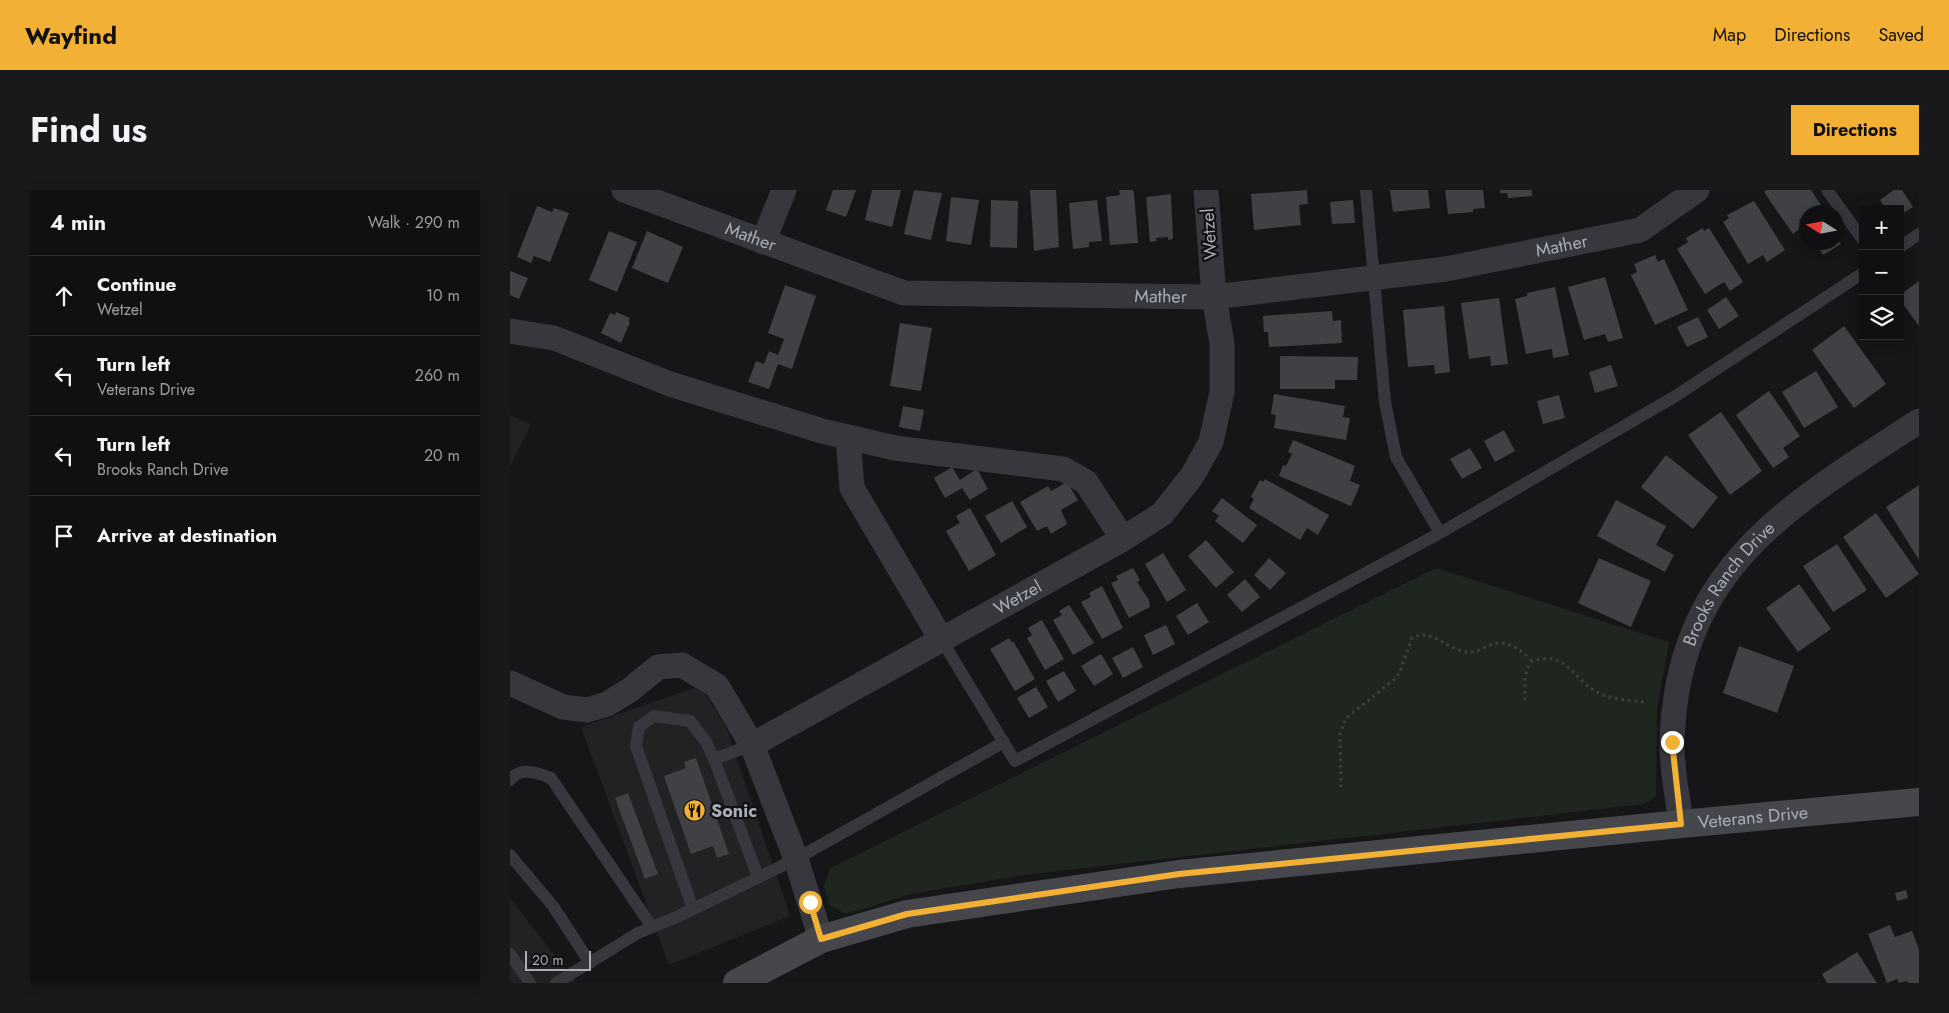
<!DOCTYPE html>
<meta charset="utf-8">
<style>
:root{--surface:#101012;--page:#19191b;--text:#f1f3f6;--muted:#9c9d9f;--line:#303032;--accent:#f2b134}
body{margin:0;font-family:Jost,sans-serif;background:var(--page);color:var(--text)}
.controls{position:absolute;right:15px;top:15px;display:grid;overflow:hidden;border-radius:0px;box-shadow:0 2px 12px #0003}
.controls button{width:45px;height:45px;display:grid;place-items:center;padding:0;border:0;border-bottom:1px solid var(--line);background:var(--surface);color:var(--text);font:25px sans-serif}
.compass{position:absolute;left:1289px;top:15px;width:45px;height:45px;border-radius:50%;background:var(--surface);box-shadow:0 2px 12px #0003;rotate:281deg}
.scale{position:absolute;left:15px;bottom:12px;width:66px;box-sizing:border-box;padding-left:5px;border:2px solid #a8adb8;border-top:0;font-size:14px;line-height:18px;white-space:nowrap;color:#a8adb8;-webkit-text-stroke:4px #111113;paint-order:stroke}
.stop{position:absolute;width:15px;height:15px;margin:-11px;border:4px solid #f2b134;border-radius:50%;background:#fff}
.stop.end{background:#f2b134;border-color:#fff;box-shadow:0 1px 5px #0008}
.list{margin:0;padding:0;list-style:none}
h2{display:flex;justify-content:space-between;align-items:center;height:65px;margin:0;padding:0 20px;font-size:21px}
h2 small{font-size:16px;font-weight:400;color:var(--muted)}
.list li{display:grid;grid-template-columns:32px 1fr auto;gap:15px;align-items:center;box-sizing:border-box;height:80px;padding:0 20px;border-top:1px solid var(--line)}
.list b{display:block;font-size:19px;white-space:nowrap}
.list p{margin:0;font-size:16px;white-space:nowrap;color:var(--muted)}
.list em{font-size:16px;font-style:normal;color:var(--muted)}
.icon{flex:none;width:28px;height:28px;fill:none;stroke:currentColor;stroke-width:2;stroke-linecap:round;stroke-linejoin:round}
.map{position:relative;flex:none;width:1409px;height:793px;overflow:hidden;border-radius:0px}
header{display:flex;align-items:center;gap:30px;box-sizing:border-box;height:70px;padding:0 25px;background:var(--accent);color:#111}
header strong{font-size:24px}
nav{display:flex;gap:28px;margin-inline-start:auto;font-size:18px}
.intro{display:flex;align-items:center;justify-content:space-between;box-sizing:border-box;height:120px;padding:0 30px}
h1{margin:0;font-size:35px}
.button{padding:12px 22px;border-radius:0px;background:var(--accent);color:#111;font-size:18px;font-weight:700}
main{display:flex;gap:30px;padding:0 30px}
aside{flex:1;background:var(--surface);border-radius:0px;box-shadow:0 2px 12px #0003}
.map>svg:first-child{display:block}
.built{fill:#222225}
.green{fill:#1e261f}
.building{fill:#404145}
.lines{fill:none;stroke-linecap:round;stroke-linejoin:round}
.path{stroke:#3d3f44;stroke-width:3;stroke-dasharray:2.5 4;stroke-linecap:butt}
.lane{stroke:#37383d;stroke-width:12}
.street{stroke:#37383d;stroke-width:25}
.secondary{stroke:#45474d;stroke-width:28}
.route{stroke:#f2b134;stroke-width:6}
.labels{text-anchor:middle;stroke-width:4.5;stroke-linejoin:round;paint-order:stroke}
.street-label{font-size:18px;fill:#a8adb8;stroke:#111113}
.poi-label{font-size:18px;font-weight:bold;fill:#a8adb8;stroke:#111113;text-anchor:start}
</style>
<header>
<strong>Wayfind</strong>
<nav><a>Map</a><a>Directions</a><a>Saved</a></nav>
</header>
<div class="intro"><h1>Find us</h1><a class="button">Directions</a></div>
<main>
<aside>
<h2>4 min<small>Walk · 290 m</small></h2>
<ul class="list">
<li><svg class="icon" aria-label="ahead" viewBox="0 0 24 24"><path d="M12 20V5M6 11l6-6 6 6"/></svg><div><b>Continue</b><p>Wetzel</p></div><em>10 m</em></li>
<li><svg class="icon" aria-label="left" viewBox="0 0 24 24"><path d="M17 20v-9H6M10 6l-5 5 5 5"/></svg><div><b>Turn left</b><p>Veterans Drive</p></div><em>260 m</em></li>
<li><svg class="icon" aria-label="left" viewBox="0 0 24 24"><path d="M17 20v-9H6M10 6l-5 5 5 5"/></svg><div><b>Turn left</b><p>Brooks Ranch Drive</p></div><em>20 m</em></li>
<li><svg class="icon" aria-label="arrive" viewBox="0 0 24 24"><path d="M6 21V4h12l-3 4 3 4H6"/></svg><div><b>Arrive at destination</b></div></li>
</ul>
</aside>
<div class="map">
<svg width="1409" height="793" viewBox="0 0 1409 793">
<rect width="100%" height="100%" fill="#161618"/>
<g class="built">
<path d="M 0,225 L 21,234 L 0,277 Z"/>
<path d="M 190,496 L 217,539 L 280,726 L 159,775 L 71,537 Z"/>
<path d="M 0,708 L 66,793 L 0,793 Z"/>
</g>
<path class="green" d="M 926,378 L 1159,452 L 1147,520 L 1146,607 L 1134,614 L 521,684 L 405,703 L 336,724 L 319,715 L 314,696 L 320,678 Z"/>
<g class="building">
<path d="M 323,0 L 346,0 L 336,27 L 316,20 Z"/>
<path d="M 362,0 L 391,0 L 382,37 L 355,30 Z"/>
<path d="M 404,0 L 432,3 L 421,50 L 394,44 Z"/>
<path d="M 520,0 L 546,0 L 549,57 L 524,61 Z"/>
<path d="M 609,0 L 623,0 L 624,4 L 628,53 L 600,55 L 596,7 L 610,5 Z"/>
<path d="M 797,0 L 798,14 L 789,15 L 791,35 L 744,40 L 741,4 Z"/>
<path d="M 880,0 L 918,0 L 920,18 L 883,22 Z"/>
<path d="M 935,0 L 973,0 L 975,18 L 963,19 L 963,22 L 938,24 Z"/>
<path d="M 990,0 L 1022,0 L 1022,6 L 998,8 L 997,3 L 990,3 Z"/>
<path d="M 1256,0 L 1301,0 L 1311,15 L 1300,22 L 1296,22 L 1296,25 L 1289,30 L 1294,36 L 1283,44 L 1254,2 Z"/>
<path d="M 1384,0 L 1392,0 L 1403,17 L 1390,25 L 1390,19 L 1376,19 L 1370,10 Z"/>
<path d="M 661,4 L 663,49 L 658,50 L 658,47 L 646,48 L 647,51 L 640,52 L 636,7 Z"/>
<path d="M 441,7 L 469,10 L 461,55 L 436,51 Z"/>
<path d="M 481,10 L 508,11 L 507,58 L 480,57 Z"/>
<path d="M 587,10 L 592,51 L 579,52 L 579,57 L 563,59 L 559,13 Z"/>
<path d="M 843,10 L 845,33 L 822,34 L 820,12 Z"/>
<path d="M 1244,11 L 1275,60 L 1257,72 L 1253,65 L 1238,74 L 1213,32 L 1219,28 L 1217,25 Z"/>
<path d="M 27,16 L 42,22 L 44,18 L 59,23 L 40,72 L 24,66 L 21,73 L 7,67 Z"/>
<path d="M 1193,38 L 1194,41 L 1199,38 L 1233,92 L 1220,101 L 1214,92 L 1195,104 L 1167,59 L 1178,52 L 1176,48 Z"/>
<path d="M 99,41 L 127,52 L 107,102 L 79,90 Z"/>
<path d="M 137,41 L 173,57 L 158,93 L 122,78 Z"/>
<path d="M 1326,48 L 1331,54 L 1313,65 L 1305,52 L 1326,52 Z"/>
<path d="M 1145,65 L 1148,72 L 1154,69 L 1178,120 L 1145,135 L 1121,85 L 1127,82 L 1124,74 Z"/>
<path d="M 0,81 L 18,88 L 9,109 L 0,105 Z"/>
<path d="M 1095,87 L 1113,148 L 1098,152 L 1095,144 L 1074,150 L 1058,97 Z"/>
<path d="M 1409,91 L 1409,136 L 1390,110 L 1390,105 Z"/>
<path d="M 275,95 L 306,106 L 282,179 L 268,174 L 259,199 L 238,192 L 246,171 L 254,174 L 259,161 L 268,165 L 274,149 L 258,143 Z"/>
<path d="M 1045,97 L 1059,165 L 1043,168 L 1042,159 L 1016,164 L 1005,109 L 1017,106 L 1017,103 Z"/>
<path d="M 1216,107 L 1229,126 L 1209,139 L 1197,120 Z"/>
<path d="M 989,108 L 998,174 L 981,176 L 980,166 L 959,169 L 951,113 Z"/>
<path d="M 934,116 L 940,182 L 925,184 L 924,175 L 898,177 L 893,120 Z"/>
<path d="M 822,121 L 823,131 L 831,130 L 832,153 L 759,157 L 758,142 L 754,142 L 753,126 Z"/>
<path d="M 106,122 L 120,128 L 118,131 L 120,132 L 111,153 L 91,143 L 100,123 L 105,125 Z"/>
<path d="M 1188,127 L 1198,147 L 1177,157 L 1167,137 Z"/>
<path d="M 390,133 L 422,138 L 411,201 L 380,196 Z"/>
<path d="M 1334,136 L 1376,194 L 1344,218 L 1302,160 Z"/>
<path d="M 770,166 L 848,167 L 847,190 L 825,190 L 825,199 L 770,199 Z"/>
<path d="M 1101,175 L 1108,196 L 1085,203 L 1079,182 Z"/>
<path d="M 1306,181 L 1328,217 L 1294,238 L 1272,202 Z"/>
<path d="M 1259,201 L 1290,246 L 1273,258 L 1279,267 L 1263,278 L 1226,225 Z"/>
<path d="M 764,204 L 835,216 L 833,227 L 840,228 L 836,250 L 764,238 L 766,225 L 761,224 Z"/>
<path d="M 1049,205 L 1055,228 L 1033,234 L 1027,211 Z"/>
<path d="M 393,216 L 414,220 L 410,241 L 389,237 Z"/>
<path d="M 1211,222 L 1252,281 L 1220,305 L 1178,245 Z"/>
<path d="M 994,240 L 1005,261 L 985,272 L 974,251 Z"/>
<path d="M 783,250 L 845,276 L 840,291 L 850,295 L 841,316 L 769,286 L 773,275 L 776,276 L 782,264 L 778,262 Z"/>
<path d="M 960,258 L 972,278 L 952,289 L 940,269 Z"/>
<path d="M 1156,265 L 1208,307 L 1183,339 L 1131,297 Z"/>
<path d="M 442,277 L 450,290 L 467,279 L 478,299 L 460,310 L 452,298 L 435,308 L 424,288 Z"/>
<path d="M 755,289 L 819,325 L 808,345 L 797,338 L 790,350 L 739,318 L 744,309 L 741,307 L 750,290 L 753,292 Z"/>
<path d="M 557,292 L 568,310 L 551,320 L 557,334 L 541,344 L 537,336 L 527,341 L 510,312 L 538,296 L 541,301 Z"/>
<path d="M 1409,295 L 1409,370 L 1376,317 Z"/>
<path d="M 712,308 L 747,335 L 733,353 L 705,331 L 709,326 L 702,321 Z"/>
<path d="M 1106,310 L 1156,336 L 1146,355 L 1164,365 L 1155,382 L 1087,346 Z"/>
<path d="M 502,311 L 517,337 L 491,353 L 475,326 Z"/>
<path d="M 460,318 L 486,365 L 459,381 L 436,341 L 450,333 L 446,326 Z"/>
<path d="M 1366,323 L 1409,384 L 1376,408 L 1333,347 Z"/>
<path d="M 696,350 L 724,382 L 706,398 L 678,366 Z"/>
<path d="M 1327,354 L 1357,400 L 1323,422 L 1293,376 Z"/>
<path d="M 653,363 L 676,400 L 657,412 L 635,374 Z"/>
<path d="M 759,368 L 776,383 L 760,400 L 744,385 Z"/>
<path d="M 1089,368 L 1141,391 L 1121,437 L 1068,413 Z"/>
<path d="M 623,378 L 630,390 L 627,392 L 639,410 L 640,417 L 619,428 L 601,393 L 608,390 L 606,386 Z"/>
<path d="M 735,389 L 750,407 L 732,422 L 717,405 Z"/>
<path d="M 1289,394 L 1321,439 L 1288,462 L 1256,418 Z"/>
<path d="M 592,396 L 613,438 L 592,449 L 571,412 L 581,407 L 579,403 Z"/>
<path d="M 687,413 L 699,432 L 678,445 L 666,426 Z"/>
<path d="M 559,415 L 584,453 L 563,465 L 543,430 L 552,425 L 549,421 Z"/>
<path d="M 532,430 L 554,469 L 535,480 L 517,448 L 522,445 L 518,438 Z"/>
<path d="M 656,435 L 665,454 L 643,465 L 634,445 Z"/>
<path d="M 499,448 L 502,453 L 503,451 L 525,489 L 505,501 L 480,459 Z"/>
<path d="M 1229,456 L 1284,476 L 1267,523 L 1213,503 Z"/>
<path d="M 623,457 L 633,477 L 613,488 L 602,468 Z"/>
<path d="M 591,464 L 603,484 L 584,496 L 571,476 Z"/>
<path d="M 554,481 L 566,501 L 548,512 L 536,491 Z"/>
<path d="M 526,497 L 538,517 L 519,528 L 507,508 Z"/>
<path d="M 186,568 L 219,664 L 207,668 L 203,656 L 181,664 L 154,586 L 176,578 L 174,572 Z"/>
<path d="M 118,603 L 148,684 L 135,689 L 105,608 Z"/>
<path d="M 1396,700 L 1398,708 L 1387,711 L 1385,703 Z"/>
<path d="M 1380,735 L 1385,747 L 1402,741 L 1409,759 L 1409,793 L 1398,793 L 1397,791 L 1389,793 L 1387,789 L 1377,793 L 1358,744 Z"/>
<path d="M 1347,762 L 1367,793 L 1317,793 L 1312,784 Z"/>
</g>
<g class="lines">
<g class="path">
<path d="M 1015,510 L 1015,489 L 1017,479 L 1022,471 C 1057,460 1062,489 1087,502 C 1101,510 1120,510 1136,512"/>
<path d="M 831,597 L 830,544 L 836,528 L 885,489 L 890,482 L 902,448 C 920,437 939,460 956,462 C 969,464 980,451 993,453 C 1005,455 1014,463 1022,471"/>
</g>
<g class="lane">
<path d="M 856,0 L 875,212 L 886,267 L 930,343"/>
<path d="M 1317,0 L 1353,50"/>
<path d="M 1390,57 L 1409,44"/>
<path d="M 431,449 L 505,571 L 930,343 L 1164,207 L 1353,83"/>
<path d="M 204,569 L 242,555"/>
<path d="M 0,590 C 11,576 27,583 41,588 L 142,737"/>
<path d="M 0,665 L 43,716 L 80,773"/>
<path d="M 183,719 L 126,556 L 129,537 L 144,526 L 180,531 L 196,552 L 204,569 L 248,687"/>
<path d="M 0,764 L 20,793"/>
<path d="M 46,793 L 128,743 L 169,726 L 286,669 L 494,552"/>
</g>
<g class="street">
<path id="s1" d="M 114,0 L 394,103 L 704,107 L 936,79 L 1130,40 L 1187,0"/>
<path d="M 253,52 L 274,0"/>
<path d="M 0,141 L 44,148 L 160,194 L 312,241 L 385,258 L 553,279 L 576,292 L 613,349"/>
<path d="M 338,247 L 342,298 L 431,449"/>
<path d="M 0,493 L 53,517 L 77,520 L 97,514 L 120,500 L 148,477 L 172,475 L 207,496 L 242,555"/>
<path id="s2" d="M 1171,634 C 1168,607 1161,577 1162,551 C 1168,376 1279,316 1409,231"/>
<path id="s3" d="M 311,749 L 286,669 L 242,555 L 613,349 L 652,324 L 682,286 L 701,252 L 712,202 L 712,153 L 704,107 L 696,0"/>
</g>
<path class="secondary" id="s4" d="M 227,793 L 311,749 L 397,724 L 669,684 L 1171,634 L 1409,612"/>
</g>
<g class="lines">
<path class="route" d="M 300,712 L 311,749 L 397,724 L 669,684 L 1171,634 L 1162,552"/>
</g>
<defs>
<symbol id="restaurant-disc" viewBox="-11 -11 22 22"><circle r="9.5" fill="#f2b134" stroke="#111113"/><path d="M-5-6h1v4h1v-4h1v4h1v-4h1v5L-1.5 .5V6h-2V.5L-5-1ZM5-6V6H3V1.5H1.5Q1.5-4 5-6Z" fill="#111"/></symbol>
</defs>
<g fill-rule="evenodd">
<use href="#restaurant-disc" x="172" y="608" width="25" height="25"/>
</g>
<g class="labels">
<g class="street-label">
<text transform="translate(699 44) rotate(-94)" y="6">Wetzel</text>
<text dy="6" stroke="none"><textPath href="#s1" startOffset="135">Mather</textPath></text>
<text dy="6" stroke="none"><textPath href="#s1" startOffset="960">Mather</textPath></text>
<text dy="6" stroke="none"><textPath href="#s1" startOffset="555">Mather</textPath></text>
<text dy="6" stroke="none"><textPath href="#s2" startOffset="255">Brooks Ranch Drive</textPath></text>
<text dy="6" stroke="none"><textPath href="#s3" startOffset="510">Wetzel</textPath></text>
<text dy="6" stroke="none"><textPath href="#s4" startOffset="1036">Veterans Drive</textPath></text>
</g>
<g class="poi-label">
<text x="201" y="627">Sonic</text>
</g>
</g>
</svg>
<div class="controls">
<button>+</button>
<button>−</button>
<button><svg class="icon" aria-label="layers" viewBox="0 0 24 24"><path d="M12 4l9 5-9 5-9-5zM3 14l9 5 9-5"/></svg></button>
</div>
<svg class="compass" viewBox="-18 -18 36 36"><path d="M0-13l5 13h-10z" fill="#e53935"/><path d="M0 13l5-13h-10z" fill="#9c9d9f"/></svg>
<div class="scale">20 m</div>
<div class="stop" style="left:300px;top:712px"></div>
<div class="stop end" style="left:1162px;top:552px"></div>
</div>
</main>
